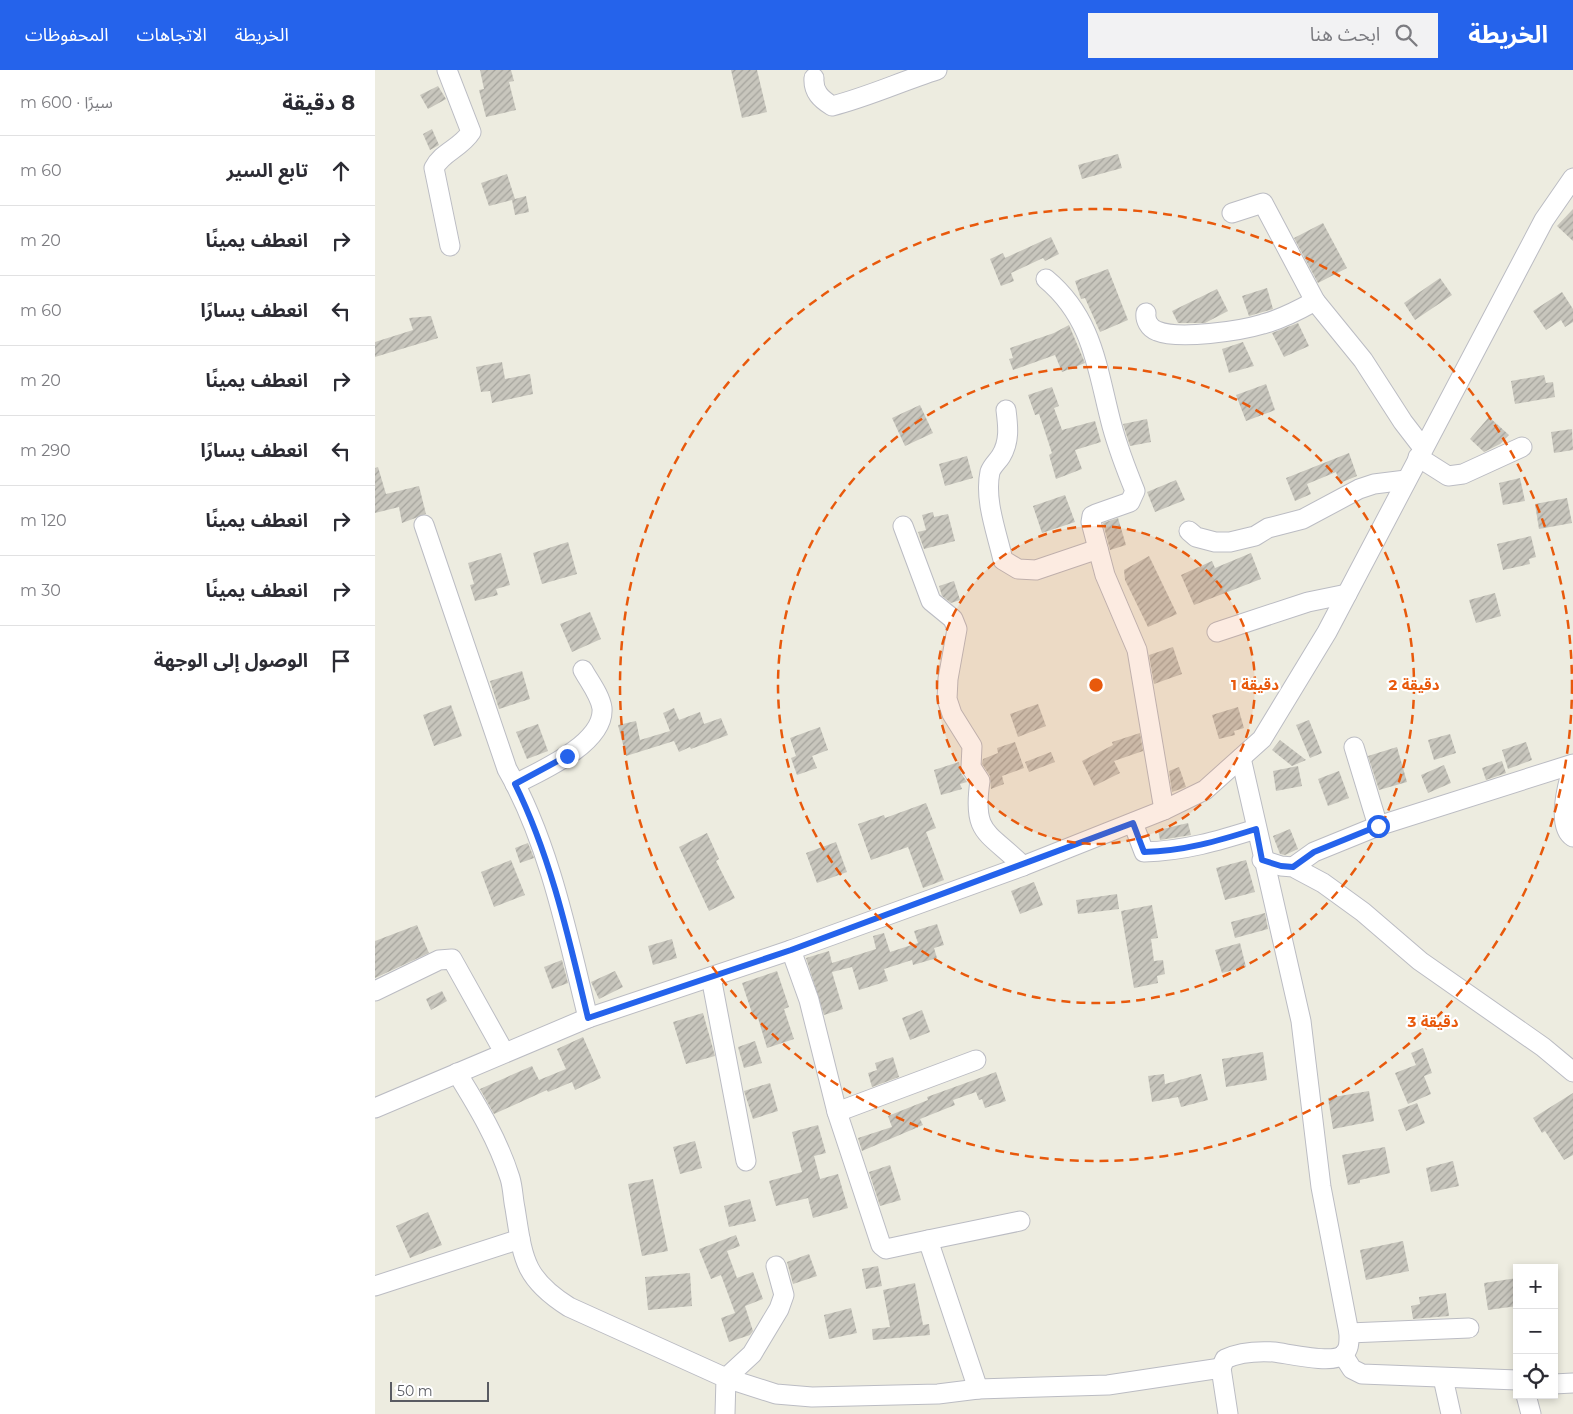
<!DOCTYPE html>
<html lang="ar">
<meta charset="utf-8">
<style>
:root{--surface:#fff;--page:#f2f2f3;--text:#2b2b33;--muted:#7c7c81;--line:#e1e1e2;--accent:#2563eb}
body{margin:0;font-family:Montserrat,"Noto Sans Arabic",sans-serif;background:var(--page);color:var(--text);direction:rtl}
.controls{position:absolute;right:15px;bottom:15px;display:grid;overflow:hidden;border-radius:0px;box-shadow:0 2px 8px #0003}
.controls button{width:45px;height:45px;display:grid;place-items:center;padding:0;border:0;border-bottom:1px solid var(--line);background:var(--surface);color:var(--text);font:25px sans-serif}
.scale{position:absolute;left:15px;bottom:12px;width:99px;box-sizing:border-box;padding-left:5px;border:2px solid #595b62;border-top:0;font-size:14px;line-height:18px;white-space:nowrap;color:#595b62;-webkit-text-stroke:4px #fff;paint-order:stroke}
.stop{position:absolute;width:15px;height:15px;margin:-11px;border:4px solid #2563eb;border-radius:50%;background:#fff}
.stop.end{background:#2563eb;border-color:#fff;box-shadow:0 1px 5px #0008}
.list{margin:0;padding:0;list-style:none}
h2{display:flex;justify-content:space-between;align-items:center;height:65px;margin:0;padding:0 20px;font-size:21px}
h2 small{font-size:16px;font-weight:400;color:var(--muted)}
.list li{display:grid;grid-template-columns:32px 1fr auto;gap:15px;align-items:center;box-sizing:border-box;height:70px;padding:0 20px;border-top:1px solid var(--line)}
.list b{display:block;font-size:19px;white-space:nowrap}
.list em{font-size:16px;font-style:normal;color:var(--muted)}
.icon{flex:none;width:28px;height:28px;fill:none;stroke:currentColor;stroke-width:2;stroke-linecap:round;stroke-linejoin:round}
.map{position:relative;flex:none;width:1198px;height:1344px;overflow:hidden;direction:ltr}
header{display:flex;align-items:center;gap:30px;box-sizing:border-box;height:70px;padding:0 25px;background:var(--accent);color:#fff}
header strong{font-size:24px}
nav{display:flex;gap:28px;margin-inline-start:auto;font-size:18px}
.search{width:350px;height:45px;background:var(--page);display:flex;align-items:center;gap:12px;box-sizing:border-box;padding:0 18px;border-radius:0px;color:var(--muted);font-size:19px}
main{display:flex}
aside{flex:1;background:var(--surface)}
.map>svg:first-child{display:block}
.building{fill:url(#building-hatch)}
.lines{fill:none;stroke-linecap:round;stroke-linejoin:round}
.minor-casing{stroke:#bbbcc3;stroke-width:21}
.minor{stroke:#fff;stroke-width:19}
.route{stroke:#2563eb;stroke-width:6}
.ring{fill:none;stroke:#e8590c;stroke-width:2.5;stroke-dasharray:9 6}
.centre{fill:#e8590c;stroke:#fff;stroke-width:2.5}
.ring-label{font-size:15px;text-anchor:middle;font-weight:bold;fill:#e8590c;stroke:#fff;stroke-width:4.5;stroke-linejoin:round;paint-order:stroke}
</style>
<header>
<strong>الخريطة</strong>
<div class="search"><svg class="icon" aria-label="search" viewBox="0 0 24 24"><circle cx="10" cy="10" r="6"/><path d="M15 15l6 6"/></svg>ابحث هنا</div>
<nav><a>الخريطة</a><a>الاتجاهات</a><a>المحفوظات</a></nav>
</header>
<main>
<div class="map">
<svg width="1198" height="1344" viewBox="0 0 1198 1344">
<defs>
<pattern id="building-hatch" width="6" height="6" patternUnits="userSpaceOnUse" patternTransform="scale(1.25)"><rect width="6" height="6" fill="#c8c6bd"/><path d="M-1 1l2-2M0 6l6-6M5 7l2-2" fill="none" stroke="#a5a49d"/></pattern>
</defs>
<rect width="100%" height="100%" fill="#edece0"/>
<g class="building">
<path d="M 105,0 L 136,0 L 139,11 L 134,12 L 141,40 L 111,47 L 104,20 L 109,19 Z"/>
<path d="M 356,0 L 382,0 L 392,42 L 367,48 Z"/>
<path d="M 63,16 L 71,29 L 53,39 L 45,25 Z"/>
<path d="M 57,59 L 64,75 L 55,80 L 48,64 Z"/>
<path d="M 743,84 L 747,98 L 707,109 L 703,95 Z"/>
<path d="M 132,104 L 140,129 L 151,126 L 154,142 L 140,145 L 137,130 L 114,136 L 106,113 Z"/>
<path d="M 1198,139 L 1198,171 L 1182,156 Z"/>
<path d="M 948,153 L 972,198 L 943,213 L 919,168 Z"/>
<path d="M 676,167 L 684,184 L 670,191 L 668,188 L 636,203 L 639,211 L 626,216 L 615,189 L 628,183 L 630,188 Z"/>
<path d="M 733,199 L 753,250 L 725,262 L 710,228 L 706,229 L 700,211 Z"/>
<path d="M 1065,208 L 1077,225 L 1040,250 L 1029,233 Z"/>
<path d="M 892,218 L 898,239 L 874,246 L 867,226 Z"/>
<path d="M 842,219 L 853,241 L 830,253 L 803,253 L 797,241 Z"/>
<path d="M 1187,222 L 1198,239 L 1198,252 L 1190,257 L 1186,250 L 1171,260 L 1158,241 Z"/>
<path d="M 56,246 L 63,268 L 0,287 L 0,272 L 38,260 L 34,248 Z"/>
<path d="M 923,253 L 934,276 L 909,287 L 897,263 Z"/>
<path d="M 694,255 L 710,293 L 687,302 L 680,285 L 638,300 L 634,289 L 638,288 L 635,278 L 679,263 Z"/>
<path d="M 868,272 L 879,296 L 854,303 L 847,279 Z"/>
<path d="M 127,292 L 130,309 L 155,304 L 158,324 L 117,333 L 115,321 L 106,322 L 101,297 Z"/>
<path d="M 1169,305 L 1171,313 L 1178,312 L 1180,327 L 1140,334 L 1136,311 Z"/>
<path d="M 891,314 L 900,340 L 871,351 L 861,325 Z"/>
<path d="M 677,317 L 684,336 L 679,338 L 687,360 L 720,351 L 726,372 L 700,380 L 707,399 L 681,409 L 674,385 L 677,383 L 664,344 L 660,345 L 653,325 Z"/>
<path d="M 545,335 L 558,363 L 530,376 L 517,348 Z"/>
<path d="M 1114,347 L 1134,365 L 1125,374 L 1109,382 L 1095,369 Z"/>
<path d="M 772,349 L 776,372 L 755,376 L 748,354 Z"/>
<path d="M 1197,359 L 1198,380 L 1179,383 L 1176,362 Z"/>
<path d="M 974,383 L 982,406 L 965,413 L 961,402 L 932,414 L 936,424 L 920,431 L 911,408 Z"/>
<path d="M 592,386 L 598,408 L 570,416 L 564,394 Z"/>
<path d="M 3,397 L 11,424 L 44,416 L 51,444 L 27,453 L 24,437 L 0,443 L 0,398 Z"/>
<path d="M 1145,408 L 1150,431 L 1128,435 L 1124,413 Z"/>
<path d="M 801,410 L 810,430 L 780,442 L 772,422 Z"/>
<path d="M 690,425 L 700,452 L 667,463 L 658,436 Z"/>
<path d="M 1192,428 L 1197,453 L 1164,459 L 1160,434 Z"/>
<path d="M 558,442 L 559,447 L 573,444 L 580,471 L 549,479 L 543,462 L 551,460 L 547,445 Z"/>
<path d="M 743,448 L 751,475 L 735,480 L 728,453 Z"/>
<path d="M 1156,466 L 1161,487 L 1154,489 L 1155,494 L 1128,500 L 1122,474 Z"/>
<path d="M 193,472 L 202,504 L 167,514 L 158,483 Z"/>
<path d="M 126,483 L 135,515 L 121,519 L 123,525 L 100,531 L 95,515 L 99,514 L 93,493 Z"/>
<path d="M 876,483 L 886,509 L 819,535 L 806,505 L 837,491 L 840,498 Z"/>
<path d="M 774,486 L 802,544 L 773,557 L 750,510 L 749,500 Z"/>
<path d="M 579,511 L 585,530 L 576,533 L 567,526 L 564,516 Z"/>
<path d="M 1120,523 L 1126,546 L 1101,553 L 1094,530 Z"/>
<path d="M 215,542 L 226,569 L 197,582 L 185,554 Z"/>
<path d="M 798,577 L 807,604 L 779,614 L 774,585 Z"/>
<path d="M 147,601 L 155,629 L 124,639 L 115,611 Z"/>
<path d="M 663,634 L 671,656 L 643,667 L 635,644 Z"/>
<path d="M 76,635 L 87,666 L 59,676 L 48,645 Z"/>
<path d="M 863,637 L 869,658 L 859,661 L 860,665 L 844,669 L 837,645 Z"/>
<path d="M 299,638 L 304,650 L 325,642 L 329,654 L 346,648 L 353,665 L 316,679 L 315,677 L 304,682 L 299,671 L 251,686 L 243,655 L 261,651 L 265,670 L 295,661 L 288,643 Z"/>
<path d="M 934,650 L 947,683 L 935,688 L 921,655 Z"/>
<path d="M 163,654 L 173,681 L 152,689 L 141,662 Z"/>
<path d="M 445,657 L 453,680 L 437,686 L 442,698 L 422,705 L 416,688 L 421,686 L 415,668 Z"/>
<path d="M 765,663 L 768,681 L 739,691 L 745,703 L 719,716 L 707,691 L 738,675 L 737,672 Z"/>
<path d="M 1075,664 L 1081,683 L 1059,690 L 1053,670 Z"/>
<path d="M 905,670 L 931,690 L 917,696 L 897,680 Z"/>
<path d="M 640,672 L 649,698 L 627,706 L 629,714 L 616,719 L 615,706 L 607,694 L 608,689 L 623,683 L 622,678 Z"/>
<path d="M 1151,672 L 1157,690 L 1133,699 L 1127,680 Z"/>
<path d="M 1022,677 L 1032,712 L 1004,720 L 993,686 Z"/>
<path d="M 676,682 L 680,692 L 654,702 L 650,692 Z"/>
<path d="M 1127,691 L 1131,703 L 1111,710 L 1107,698 Z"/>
<path d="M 584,692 L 586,703 L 592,712 L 585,714 L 587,719 L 566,725 L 559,700 Z"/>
<path d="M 1069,695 L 1076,713 L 1053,723 L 1046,705 Z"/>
<path d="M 923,696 L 927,716 L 901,721 L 898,701 Z"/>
<path d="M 804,697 L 811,717 L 797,722 L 794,701 Z"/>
<path d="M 964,701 L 974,728 L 953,736 L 943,709 Z"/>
<path d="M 551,733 L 561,758 L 551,762 L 569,810 L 548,818 L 533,777 L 496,790 L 483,754 L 509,745 L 510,748 Z"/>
<path d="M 813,753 L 816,765 L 785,770 L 783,760 Z"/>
<path d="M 915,759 L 923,779 L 910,785 L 905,784 L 898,766 Z"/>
<path d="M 332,763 L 344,789 L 341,791 L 360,828 L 334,841 L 304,777 Z"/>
<path d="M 461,772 L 472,802 L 442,813 L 431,783 Z"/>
<path d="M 153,773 L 159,788 L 145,793 L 140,778 Z"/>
<path d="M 136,790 L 150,825 L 119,837 L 106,802 Z"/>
<path d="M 871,790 L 880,822 L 850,830 L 841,798 Z"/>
<path d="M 659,812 L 668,835 L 645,844 L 636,821 Z"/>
<path d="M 742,824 L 744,839 L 703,844 L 701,830 Z"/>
<path d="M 777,835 L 783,868 L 776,869 L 779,891 L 788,890 L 790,904 L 782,906 L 783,913 L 759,918 L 746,841 Z"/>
<path d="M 890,843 L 893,859 L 860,868 L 856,852 Z"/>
<path d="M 562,854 L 569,875 L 559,878 L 562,888 L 538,895 L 537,890 L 509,899 L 513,911 L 484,920 L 477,897 L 457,902 L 468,939 L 449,945 L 431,888 L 454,881 L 457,893 L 501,879 L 498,866 L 509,863 L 515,882 L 543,873 L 539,861 Z"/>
<path d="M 42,855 L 54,883 L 0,908 L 0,871 Z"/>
<path d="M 297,869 L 302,888 L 278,895 L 273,876 Z"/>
<path d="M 865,873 L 871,897 L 847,903 L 840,880 Z"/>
<path d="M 187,890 L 193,913 L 177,919 L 169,897 Z"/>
<path d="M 240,901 L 248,917 L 224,929 L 216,912 Z"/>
<path d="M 402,901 L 414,937 L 409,939 L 419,969 L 392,978 L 383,948 L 379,949 L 367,913 Z"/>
<path d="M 67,921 L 72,931 L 56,940 L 51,929 Z"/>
<path d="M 547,940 L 555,962 L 535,970 L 527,948 Z"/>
<path d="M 328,943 L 340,986 L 311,994 L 298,952 Z"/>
<path d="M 208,967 L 226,1008 L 200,1020 L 197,1012 L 173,1022 L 172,1020 L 119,1044 L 105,1019 L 157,996 L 164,1010 L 191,999 L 182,979 Z"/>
<path d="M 380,971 L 387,993 L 369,998 L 363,977 Z"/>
<path d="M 1048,978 L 1057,1003 L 1049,1006 L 1056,1024 L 1033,1034 L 1020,1003 L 1041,995 L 1036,983 Z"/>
<path d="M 888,982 L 892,1010 L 851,1017 L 847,989 Z"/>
<path d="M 518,987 L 524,1007 L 497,1017 L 493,1003 L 502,1000 L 500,993 Z"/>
<path d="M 621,1002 L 631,1031 L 610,1038 L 607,1029 L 604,1030 L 601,1022 L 578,1030 L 580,1035 L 545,1049 L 548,1055 L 487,1081 L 483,1068 L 517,1057 L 513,1046 L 553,1030 L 552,1027 Z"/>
<path d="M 789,1004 L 790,1014 L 826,1004 L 833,1030 L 806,1037 L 803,1027 L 777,1032 L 773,1006 Z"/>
<path d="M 395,1013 L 403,1041 L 378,1049 L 369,1021 Z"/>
<path d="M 994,1021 L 999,1051 L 958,1059 L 953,1028 Z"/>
<path d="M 1198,1023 L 1198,1085 L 1189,1090 L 1170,1061 L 1167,1063 L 1158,1048 Z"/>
<path d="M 1042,1033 L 1050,1053 L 1031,1061 L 1023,1040 Z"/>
<path d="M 443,1055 L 451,1083 L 439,1086 L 445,1109 L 463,1104 L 473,1138 L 438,1148 L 433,1128 L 401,1136 L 394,1111 L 427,1102 L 417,1062 Z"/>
<path d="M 320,1071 L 327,1098 L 305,1104 L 298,1077 Z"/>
<path d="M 1010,1077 L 1015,1103 L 985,1110 L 985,1113 L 973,1115 L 967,1085 Z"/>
<path d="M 1078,1091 L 1084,1116 L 1056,1122 L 1051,1098 Z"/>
<path d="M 515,1095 L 526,1130 L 505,1136 L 494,1102 Z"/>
<path d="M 278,1109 L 293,1181 L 267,1186 L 253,1114 Z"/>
<path d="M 375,1129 L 381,1151 L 354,1157 L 349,1136 Z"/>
<path d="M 53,1142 L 67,1175 L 35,1188 L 21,1156 Z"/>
<path d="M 361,1165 L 365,1176 L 352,1181 L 362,1208 L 378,1202 L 388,1229 L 370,1236 L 378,1261 L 375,1265 L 354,1272 L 346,1248 L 360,1243 L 346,1205 L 336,1209 L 324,1179 Z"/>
<path d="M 1028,1171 L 1034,1201 L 991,1210 L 985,1180 Z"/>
<path d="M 434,1184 L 442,1206 L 418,1214 L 412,1192 Z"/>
<path d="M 503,1196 L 507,1216 L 491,1219 L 487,1199 Z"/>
<path d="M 315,1203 L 317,1236 L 273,1240 L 270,1207 Z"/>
<path d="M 1142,1208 L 1142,1236 L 1113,1240 L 1109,1213 Z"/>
<path d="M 540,1213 L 548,1255 L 554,1254 L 555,1265 L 498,1270 L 497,1259 L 515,1257 L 508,1220 Z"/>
<path d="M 1071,1223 L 1074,1246 L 1038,1249 L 1036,1236 L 1045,1234 L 1044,1227 Z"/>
<path d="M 476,1238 L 482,1263 L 454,1269 L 449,1245 Z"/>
</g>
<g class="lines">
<defs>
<g id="minor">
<path d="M 72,0 L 96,62 C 86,78 67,82 59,98 L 75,176"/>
<path d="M 439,8 C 438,22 446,29 457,36 C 493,27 527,11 562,0"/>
<path d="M 857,143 L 888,133 L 940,231 L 988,290 L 1028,352 L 1048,378"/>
<path d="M 671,209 C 719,249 722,300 737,356 C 743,378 751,399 760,421 L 755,432 L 721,444 L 717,446 L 716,452 L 730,505 L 762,580 L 789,740"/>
<path d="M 771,243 C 770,250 774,258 782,261 C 804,270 865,261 888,254 C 907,249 924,240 940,231"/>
<path d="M 631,340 C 633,356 635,371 626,386 C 623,391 617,396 615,402 C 609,430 622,463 628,490 L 643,499 L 661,500 L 723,479"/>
<path d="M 1043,387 L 1073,406 L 1088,404 L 1147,377"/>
<path d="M 49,455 L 132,699 C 174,772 193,867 213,948"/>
<path d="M 528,456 L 556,531 L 578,549 L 582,559 L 573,609 L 572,629 L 577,644 L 597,676 L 596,697 L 605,711 C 597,765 613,761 648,796"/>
<path d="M 814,461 L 821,467 L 840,472 L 855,472 L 880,466 L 893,458 L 928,449 L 984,419 L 999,414 L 1031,410"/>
<path d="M 842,562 L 933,532 L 972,524"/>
<path d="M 979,677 L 1003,756"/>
<path d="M 1198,696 C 1193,713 1181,756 1198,767"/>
<path d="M 140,714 C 166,701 230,673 227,638 C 225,625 214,611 208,600"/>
<path d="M 758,753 L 769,782 C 809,781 843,771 881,759"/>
<path d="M 887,790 L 906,796 L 918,797 L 948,813 L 988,842 L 1045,891 L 1168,977 L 1198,1002"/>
<path d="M 918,797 L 939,782 L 1003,756 L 1198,694"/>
<path d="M 416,880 L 434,930 L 462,1042 L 506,1175 L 511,1179 L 553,1170 L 603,1319"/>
<path d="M 336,907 L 371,1091"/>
<path d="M 0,921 L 64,890 L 77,889 L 129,982"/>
<path d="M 82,1003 C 103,1037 123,1070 135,1108 C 138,1118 138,1129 140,1138 C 148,1188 148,1208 194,1237 L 351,1308 L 350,1344"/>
<path d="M 0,1038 L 213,948 L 416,880 L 648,796 L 789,740 L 830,720 L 887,669 L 952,562 L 1169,150 L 1198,108"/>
<path d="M 462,1042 L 601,990"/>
<path d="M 553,1170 L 645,1151"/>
<path d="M 0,1216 L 145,1169"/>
<path d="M 974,1263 L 1094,1258"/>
<path d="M 968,1285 L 977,1299 L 987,1304 L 1142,1310"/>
<path d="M 351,1308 L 401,1324 L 437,1327 L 563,1324 L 603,1319 L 733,1315 L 846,1298"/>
<path d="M 351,1308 L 377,1284 L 404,1239 L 409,1225 L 401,1196"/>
<path d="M 1068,1308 L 1076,1344"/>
<path d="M 1179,1314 L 1198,1313"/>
<path d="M 1151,1325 L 1156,1344"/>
<path d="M 853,1344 L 846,1298 L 850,1289 C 865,1282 883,1281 899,1282 C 915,1284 957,1294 968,1285 C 975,1279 974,1271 974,1263 L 946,1117 L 926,951 L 866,688"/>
</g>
</defs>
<use href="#minor" class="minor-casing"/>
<use href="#minor" class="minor"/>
</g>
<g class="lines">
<path class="route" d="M 192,686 L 140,714 C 176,787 194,869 213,948 L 416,880 L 758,753 L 769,782 C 809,781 843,771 881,759 L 887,790 L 906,796 L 918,797 L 939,782 L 1003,756"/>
</g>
<circle cx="721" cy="615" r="159" fill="#e8590c" fill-opacity=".12"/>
<g class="ring">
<circle cx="721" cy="615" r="159"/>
<circle cx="721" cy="615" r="318"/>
<circle cx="721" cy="615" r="476"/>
</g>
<circle cx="721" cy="615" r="8" class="centre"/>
<g class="ring-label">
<text x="880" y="620">1 دقيقة</text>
<text x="1039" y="620">2 دقيقة</text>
<text x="1058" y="957">3 دقيقة</text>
</g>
</svg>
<div class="controls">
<button>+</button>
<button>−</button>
<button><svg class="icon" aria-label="locate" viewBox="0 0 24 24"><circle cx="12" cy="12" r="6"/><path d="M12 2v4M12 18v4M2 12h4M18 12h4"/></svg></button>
</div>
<div class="scale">50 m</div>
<div class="stop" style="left:1003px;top:756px"></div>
<div class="stop end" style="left:192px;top:686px"></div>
</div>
<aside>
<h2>8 دقيقة<small>سيرًا · 600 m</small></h2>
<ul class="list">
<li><svg class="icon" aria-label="ahead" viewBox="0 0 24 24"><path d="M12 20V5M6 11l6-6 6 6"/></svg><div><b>تابع السير</b></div><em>60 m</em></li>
<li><svg class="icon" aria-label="right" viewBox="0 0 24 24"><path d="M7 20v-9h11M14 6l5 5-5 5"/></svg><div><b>انعطف يمينًا</b></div><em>20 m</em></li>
<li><svg class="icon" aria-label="left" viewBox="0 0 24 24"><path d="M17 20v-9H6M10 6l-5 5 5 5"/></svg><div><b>انعطف يسارًا</b></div><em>60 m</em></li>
<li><svg class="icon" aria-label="right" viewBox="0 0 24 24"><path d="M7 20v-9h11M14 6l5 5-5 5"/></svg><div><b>انعطف يمينًا</b></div><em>20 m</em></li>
<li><svg class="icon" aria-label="left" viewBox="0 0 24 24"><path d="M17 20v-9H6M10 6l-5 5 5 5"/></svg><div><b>انعطف يسارًا</b></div><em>290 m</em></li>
<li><svg class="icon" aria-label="right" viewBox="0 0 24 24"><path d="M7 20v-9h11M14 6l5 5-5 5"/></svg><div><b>انعطف يمينًا</b></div><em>120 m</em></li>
<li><svg class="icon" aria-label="right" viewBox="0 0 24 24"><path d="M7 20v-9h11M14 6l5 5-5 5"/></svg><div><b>انعطف يمينًا</b></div><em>30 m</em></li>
<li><svg class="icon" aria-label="arrive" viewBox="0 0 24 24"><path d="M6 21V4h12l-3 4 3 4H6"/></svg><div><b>الوصول إلى الوجهة</b></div></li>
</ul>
</aside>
</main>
